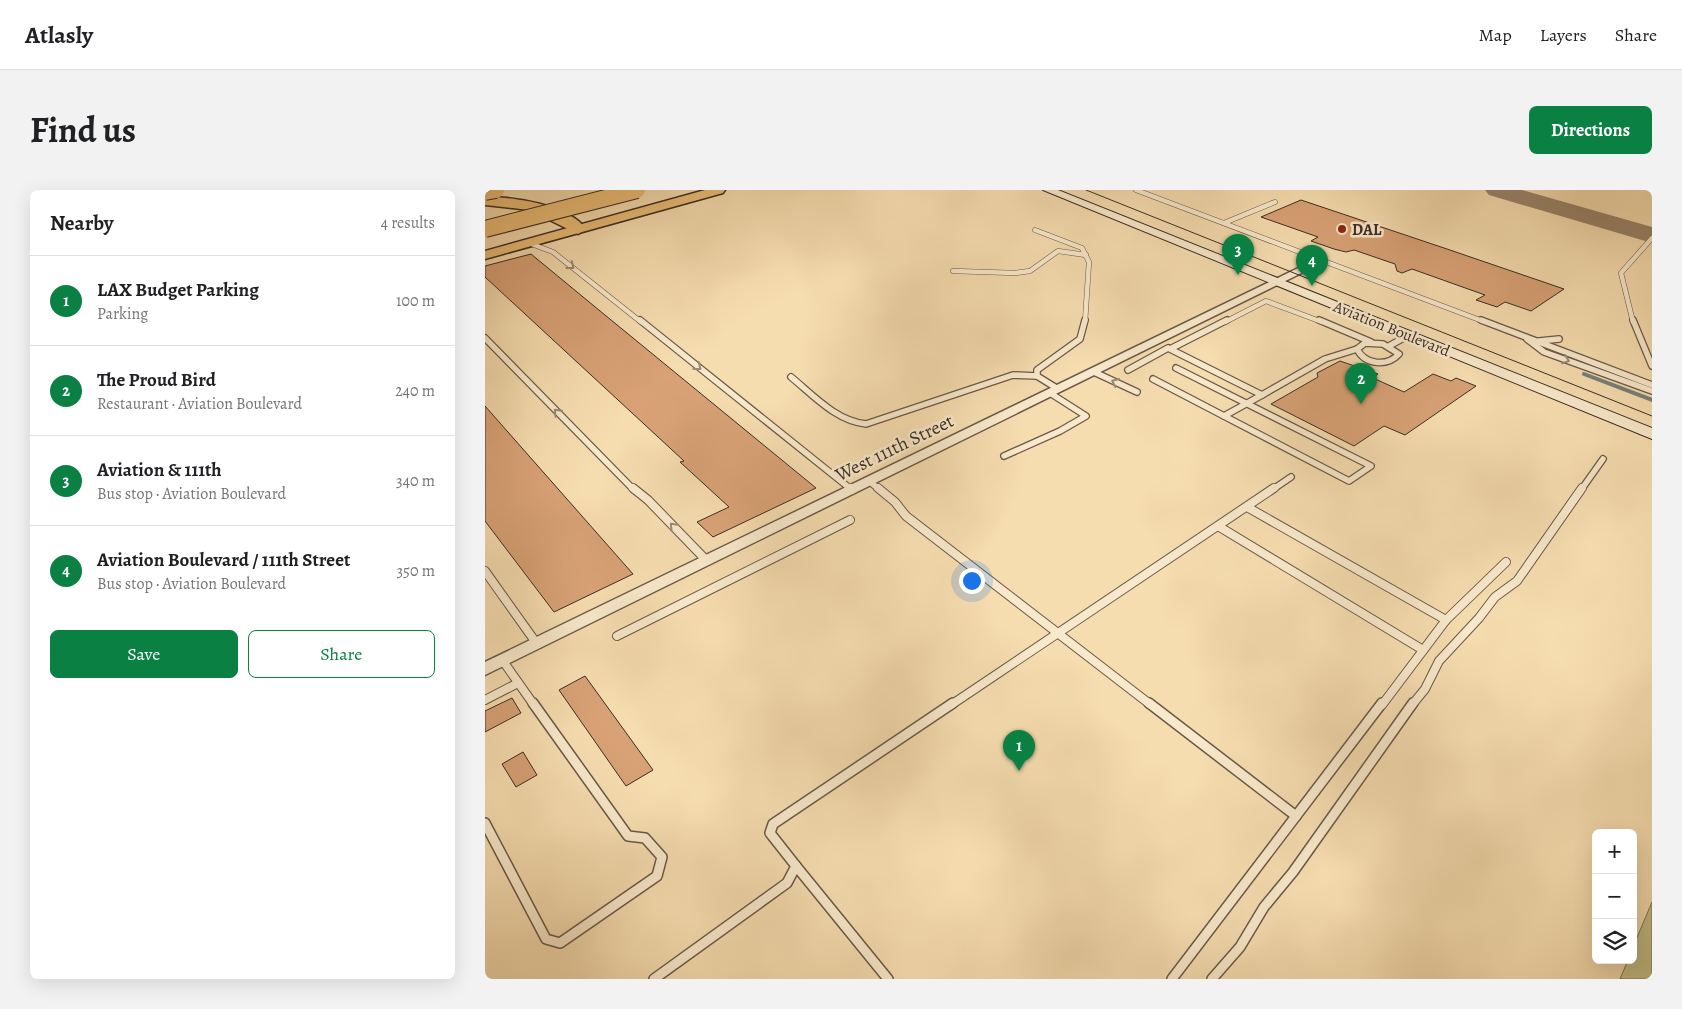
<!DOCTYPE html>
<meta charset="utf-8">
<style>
:root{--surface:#fff;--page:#f2f2f2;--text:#202124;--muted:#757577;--line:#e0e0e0;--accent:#0b8043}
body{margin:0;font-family:Alegreya,serif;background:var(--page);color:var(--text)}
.controls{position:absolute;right:15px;bottom:15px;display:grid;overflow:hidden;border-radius:8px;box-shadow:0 5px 20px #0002}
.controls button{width:45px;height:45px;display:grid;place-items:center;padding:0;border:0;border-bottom:1px solid var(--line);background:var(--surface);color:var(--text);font:25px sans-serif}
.you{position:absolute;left:486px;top:390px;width:18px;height:18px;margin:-12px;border:4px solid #fff;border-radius:50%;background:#1a73e8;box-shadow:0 0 0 8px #1a73e833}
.badge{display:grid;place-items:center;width:32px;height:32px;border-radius:50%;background:var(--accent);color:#fff;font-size:16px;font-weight:700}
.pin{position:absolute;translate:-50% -41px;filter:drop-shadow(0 1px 2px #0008)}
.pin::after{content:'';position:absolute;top:26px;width:18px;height:15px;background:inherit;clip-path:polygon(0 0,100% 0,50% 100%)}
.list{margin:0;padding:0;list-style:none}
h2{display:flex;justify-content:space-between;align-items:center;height:65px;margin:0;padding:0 20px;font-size:21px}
h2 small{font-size:16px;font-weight:400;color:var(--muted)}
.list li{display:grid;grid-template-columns:32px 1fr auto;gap:15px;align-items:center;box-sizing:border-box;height:90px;padding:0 20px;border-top:1px solid var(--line)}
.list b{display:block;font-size:19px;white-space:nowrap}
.list p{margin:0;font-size:16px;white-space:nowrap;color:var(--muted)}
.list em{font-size:16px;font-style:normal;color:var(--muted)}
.actions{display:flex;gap:10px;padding:15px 20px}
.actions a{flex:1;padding:11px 0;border:1px solid var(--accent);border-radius:8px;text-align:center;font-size:18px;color:var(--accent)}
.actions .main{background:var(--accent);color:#fff}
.icon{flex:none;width:28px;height:28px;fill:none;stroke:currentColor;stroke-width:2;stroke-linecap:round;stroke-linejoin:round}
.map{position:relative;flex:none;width:1167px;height:789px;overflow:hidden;border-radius:8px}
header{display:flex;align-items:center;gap:30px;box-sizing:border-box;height:70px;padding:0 25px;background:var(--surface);border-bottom:1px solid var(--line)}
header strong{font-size:24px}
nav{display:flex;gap:28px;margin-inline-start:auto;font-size:18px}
.intro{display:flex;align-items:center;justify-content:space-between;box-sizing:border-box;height:120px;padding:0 30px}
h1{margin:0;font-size:35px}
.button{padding:12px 22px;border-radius:8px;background:var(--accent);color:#fff;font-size:18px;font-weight:700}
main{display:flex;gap:30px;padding:0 30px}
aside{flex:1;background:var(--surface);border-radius:8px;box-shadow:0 5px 20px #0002}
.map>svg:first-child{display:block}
.green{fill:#c3bf87;stroke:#7f7656}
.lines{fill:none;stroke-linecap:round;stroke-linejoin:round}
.stream{stroke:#76827b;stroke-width:4}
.taxiway{fill:#98856b;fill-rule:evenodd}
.building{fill:#d8a276;stroke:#3b2d26}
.lane-far3-casing{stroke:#6a5948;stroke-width:5.5}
.lane-far2-casing{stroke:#6a5948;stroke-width:8}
.lane-far1-casing{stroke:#6a5948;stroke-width:10}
.lane-casing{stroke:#6a5948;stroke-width:12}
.street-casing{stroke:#6a5948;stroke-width:3}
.secondary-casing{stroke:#3b2d26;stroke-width:2}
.primary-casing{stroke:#3b2d26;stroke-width:3}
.highway-casing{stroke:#3b2d26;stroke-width:3}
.lane-far3{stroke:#f9e9cc;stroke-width:4.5}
.lane-far2{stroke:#f9e9cc;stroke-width:5.5}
.lane-far1{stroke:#f9e9cc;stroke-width:8}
.lane{stroke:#f9e9cc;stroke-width:9}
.street{fill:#f9e9cc;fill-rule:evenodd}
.secondary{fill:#f9e9cc;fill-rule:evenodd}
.primary{fill:#ebbe78;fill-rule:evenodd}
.highway{fill:#ebbe78;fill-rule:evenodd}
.tram{stroke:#3b2d26;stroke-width:1}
.highway-bridge-casing{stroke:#3b2d26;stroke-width:18;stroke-linecap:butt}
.highway-bridge{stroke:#ebbe78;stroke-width:16}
.oneway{stroke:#9a8b79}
.poi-dot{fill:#8f2418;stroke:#f9e9cc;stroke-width:2}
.labels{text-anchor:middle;stroke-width:5;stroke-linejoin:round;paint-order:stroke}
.far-poi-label{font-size:16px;font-weight:bold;fill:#3b2d26;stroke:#f9e9cc;text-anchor:start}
.far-street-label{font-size:16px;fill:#3b2d26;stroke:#f9e9cc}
.street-label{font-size:19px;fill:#3b2d26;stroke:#f9e9cc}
</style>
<header>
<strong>Atlasly</strong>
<nav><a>Map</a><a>Layers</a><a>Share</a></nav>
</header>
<div class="intro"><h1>Find us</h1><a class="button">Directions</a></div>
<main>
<aside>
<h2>Nearby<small>4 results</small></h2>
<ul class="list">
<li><span class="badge">1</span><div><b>LAX Budget Parking</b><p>Parking</p></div><em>100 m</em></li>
<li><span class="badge">2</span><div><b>The Proud Bird</b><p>Restaurant · Aviation Boulevard</p></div><em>240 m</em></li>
<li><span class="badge">3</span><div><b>Aviation &amp; 111th</b><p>Bus stop · Aviation Boulevard</p></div><em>340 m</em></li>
<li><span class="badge">4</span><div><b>Aviation Boulevard / 111th Street</b><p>Bus stop · Aviation Boulevard</p></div><em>350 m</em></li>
</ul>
<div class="actions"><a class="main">Save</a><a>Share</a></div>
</aside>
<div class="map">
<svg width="1167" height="789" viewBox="0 0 1167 789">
<rect width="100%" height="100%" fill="#f6ddb0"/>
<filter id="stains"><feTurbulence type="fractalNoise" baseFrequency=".004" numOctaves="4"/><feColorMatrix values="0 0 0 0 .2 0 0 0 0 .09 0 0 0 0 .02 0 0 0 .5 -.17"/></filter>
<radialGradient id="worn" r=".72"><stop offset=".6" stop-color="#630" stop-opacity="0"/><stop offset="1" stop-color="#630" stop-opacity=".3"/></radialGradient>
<path class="green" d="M 1167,712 L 1167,789 L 1135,789 L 1143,770 L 1148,770 L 1148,757 Z"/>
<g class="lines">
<path class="stream" d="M 1099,184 L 1167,210"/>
<path class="taxiway" d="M 1000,0 L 1037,0 L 1167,37 L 1167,53 L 1004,5 Z"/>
</g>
<g class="building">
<path d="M 816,10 L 962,59 L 1079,99 L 1046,121 L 1020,112 L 1012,117 L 991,110 L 1000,105 L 927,79 L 917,83 L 912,81 L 910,74 L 869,60 L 861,62 L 849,59 L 826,51 L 833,47 L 776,27 Z"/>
<path d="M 46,64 L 109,116 L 331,298 L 228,347 L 212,332 L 244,317 L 195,272 L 199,271 L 0,87 L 0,76 Z"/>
<path d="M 855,171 L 893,184 L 888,188 L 919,202 L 948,184 L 966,191 L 971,188 L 991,196 L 920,245 L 899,236 L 869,256 L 786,214 L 833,187 L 832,183 Z"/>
<path d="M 0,216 L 148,384 L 69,422 L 0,331 Z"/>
<path d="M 100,486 L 168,580 L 141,596 L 74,500 Z"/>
<path d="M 27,508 L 36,523 L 0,542 L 0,521 Z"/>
<path d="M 38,562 L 52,585 L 31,597 L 17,574 Z"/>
</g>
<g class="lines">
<defs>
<g id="lane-far3">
<path d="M 651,0 L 1000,132"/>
<path d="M 739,33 L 790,12"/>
<path d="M 550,40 L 597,58 L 604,72 L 600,132"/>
<path d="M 44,53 L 68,62 L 156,132"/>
<path d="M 468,81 L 530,83 L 545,81 L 573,61 L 601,65"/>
<path d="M 740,132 L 781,111 L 837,132"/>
<path d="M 1148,132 L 1136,83 L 1167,48"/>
</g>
<g id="lane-far2">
<path d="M 155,130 L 367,300"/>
<path d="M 742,130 L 685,159 L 777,205 L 840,169 L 872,159"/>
<path d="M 834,130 L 886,152"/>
<path d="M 996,130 L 1167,195"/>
<path d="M 1148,130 L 1167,176"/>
<path d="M 0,148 L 149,300"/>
<path d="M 1042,149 L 1059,162 L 1167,201"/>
<path d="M 1054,151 L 1074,149"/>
<path d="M 880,153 L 898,154 L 914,164 C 902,177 880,175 872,159 Z"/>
<path d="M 904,156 L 924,145"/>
<path d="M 691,178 L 886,276 L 864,291 L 739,226"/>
<path d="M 643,180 L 683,158"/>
<path d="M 609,182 L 652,202"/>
<path d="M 306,187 C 328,205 351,231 381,234 L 528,185 L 552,186"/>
<path d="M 668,189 L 739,226 L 777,205"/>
<path d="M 573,199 L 552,186 L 552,180 L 595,149 L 600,130"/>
<path d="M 519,266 L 575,241 L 601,226 L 565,203"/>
<path d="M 384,291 L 395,300"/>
<path d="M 787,300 L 806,287"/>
<path d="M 1096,300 L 1118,269"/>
</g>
<g id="lane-far1">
<path d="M 148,298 L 163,310 L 222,371"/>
<path d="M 365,298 L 367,300"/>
<path d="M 393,298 L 410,312 L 421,326 L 666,515"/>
<path d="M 762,317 L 961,430"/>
<path d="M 733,336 L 938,460"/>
<path d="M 0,381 L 52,454"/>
<path d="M 132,446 L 365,330"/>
<path d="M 18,471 L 49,515"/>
<path d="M 0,510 L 33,493"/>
<path d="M 466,515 L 789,298"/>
<path d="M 897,515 L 961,430 L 1021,372"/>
<path d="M 927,515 L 940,499 L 954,471 L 994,428 L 1010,407 L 1032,391 L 1097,298"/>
</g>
<g id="lane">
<path d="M 664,513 L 811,626"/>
<path d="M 0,633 L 61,749 L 75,753 L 172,686 L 177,667 L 160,648 L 143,646 L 48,513"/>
<path d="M 311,676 L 403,789"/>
<path d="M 169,789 L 302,693 L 311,676 L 285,643 L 288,634 L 468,513"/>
<path d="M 687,789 L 897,513"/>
<path d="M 727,789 L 755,757 L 779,717 L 808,682 L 928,513"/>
</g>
<path id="street" d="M 836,67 L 841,70 L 839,72 L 0,485 L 0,472 Z"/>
<path id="secondary" d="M 558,0 L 573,0 L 1167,238 L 1167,249 Z"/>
<path id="primary" d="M 220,0 L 240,0 L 238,3 L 0,69 L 0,61 Z"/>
<path id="highway" d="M 0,7 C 28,7 83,14 101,39 L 93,44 L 44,20 L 0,15 Z"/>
</defs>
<use href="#lane-far3" class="lane-far3-casing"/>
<use href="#lane-far2" class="lane-far2-casing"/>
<use href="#lane-far1" class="lane-far1-casing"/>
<use href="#lane" class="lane-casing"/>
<use href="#street" class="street-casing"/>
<use href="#secondary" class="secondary-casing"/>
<use href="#primary" class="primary-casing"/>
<use href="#highway" class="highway-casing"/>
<use href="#lane-far3" class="lane-far3"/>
<use href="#lane-far2" class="lane-far2"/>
<use href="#lane-far1" class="lane-far1"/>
<use href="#lane" class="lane"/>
<use href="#street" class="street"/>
<use href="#secondary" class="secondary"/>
<use href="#primary" class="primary"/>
<use href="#highway" class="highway"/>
<path class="tram" d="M 601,0 L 1167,226"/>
<defs>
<g id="highway-bridge">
<path d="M 0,2 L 11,0"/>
<path d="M 0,39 L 152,0"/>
</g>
</defs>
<use href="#highway-bridge" class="highway-bridge-casing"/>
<use href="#highway-bridge" class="highway-bridge"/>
</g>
<defs><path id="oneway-chevron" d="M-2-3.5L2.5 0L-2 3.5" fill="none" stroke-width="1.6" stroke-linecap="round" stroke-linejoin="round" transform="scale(1.25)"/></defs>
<g class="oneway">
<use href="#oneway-chevron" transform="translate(86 76) rotate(38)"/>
<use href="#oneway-chevron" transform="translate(1081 170) rotate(21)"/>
<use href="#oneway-chevron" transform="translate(213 177) rotate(38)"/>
<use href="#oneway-chevron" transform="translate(630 192) rotate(-155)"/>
<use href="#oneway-chevron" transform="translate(72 222) rotate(-134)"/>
<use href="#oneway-chevron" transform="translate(188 336) rotate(-134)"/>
</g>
<circle class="poi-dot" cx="857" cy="39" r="5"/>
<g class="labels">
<g class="far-poi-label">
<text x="867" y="45">DAL</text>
</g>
<g class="far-street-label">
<text transform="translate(907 138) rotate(22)" y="6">Aviation Boulevard</text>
</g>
<g class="street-label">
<text transform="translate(409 257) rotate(-26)" y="7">West 111th Street</text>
</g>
</g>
<rect width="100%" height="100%" filter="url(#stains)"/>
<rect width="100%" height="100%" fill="url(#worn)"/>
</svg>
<div class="controls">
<button>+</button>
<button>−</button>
<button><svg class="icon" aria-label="layers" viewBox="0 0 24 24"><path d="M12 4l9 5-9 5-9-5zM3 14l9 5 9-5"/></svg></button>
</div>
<div class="you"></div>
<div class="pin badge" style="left:534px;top:581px">1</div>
<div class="pin badge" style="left:876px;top:214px">2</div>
<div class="pin badge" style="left:753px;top:85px">3</div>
<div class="pin badge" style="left:827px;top:96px">4</div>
</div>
</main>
